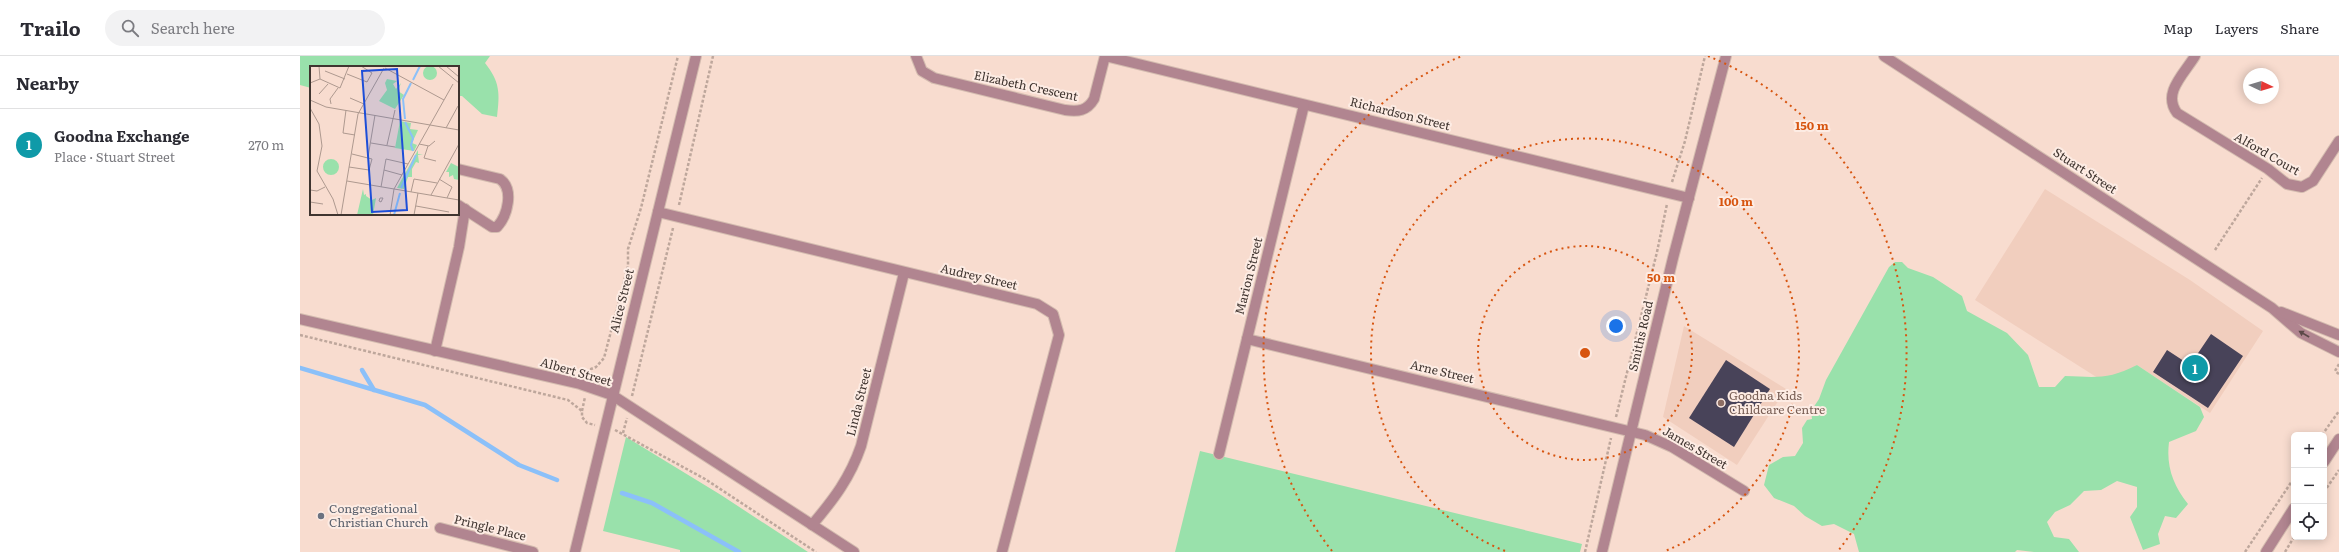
<!DOCTYPE html>
<meta charset="utf-8">
<style>
:root{--surface:#fff;--page:#f2f2f3;--text:#2b2b33;--muted:#7c7c81;--line:#e1e1e2;--accent:#0f766e}
body{margin:0;font-family:Literata,serif;background:var(--page);color:var(--text)}
.controls{position:absolute;right:12px;bottom:12px;display:grid;overflow:hidden;border-radius:6px;box-shadow:0 2px 10px #0003}
.controls button{width:36px;height:36px;display:grid;place-items:center;padding:0;border:0;border-bottom:1px solid var(--line);background:var(--surface);color:var(--text);font:20px sans-serif}
.compass{position:absolute;left:1943px;top:12px;width:36px;height:36px;border-radius:50%;background:var(--surface);box-shadow:0 2px 10px #0003;rotate:94deg}
.you{position:absolute;left:1316px;top:270px;width:14px;height:14px;margin:-10px;border:3px solid #fff;border-radius:50%;background:#1a73e8;box-shadow:0 0 0 6px #1a73e833}
.badge{display:grid;place-items:center;width:26px;height:26px;border-radius:50%;background:var(--accent);color:#fff;font-size:13px;font-weight:700}
.pin{position:absolute;translate:-50% -50%;border:2px solid #fff;box-shadow:0 1px 4px #0006}
.list{margin:0;padding:0;list-style:none}
h2{display:flex;justify-content:space-between;align-items:center;height:52px;margin:0;padding:0 16px;font-size:17px}
h2 small{font-size:13px;font-weight:400;color:var(--muted)}
.list li{display:grid;grid-template-columns:26px 1fr auto;gap:12px;align-items:center;box-sizing:border-box;height:72px;padding:0 16px;border-top:1px solid var(--line)}
.list b{display:block;font-size:15px;white-space:nowrap}
.list p{margin:0;font-size:13px;white-space:nowrap;color:var(--muted)}
.list em{font-size:13px;font-style:normal;color:var(--muted)}
.icon{flex:none;width:22px;height:22px;fill:none;stroke:currentColor;stroke-width:2;stroke-linecap:round;stroke-linejoin:round}
.map{position:relative;flex:none;width:2039px;height:496px;overflow:hidden}
header{display:flex;align-items:center;gap:24px;box-sizing:border-box;height:56px;padding:0 20px;background:var(--surface);border-bottom:1px solid var(--line)}
header strong{font-size:19px}
nav{display:flex;gap:22px;margin-inline-start:auto;font-size:14px}
.search{width:280px;height:36px;background:var(--page);display:flex;align-items:center;gap:10px;box-sizing:border-box;padding:0 14px;border-radius:22px;color:var(--muted);font-size:15px}
main{display:flex}
aside{flex:1;background:var(--surface)}
.map>svg:first-child{display:block}
.built{fill:#f1cebe}
.green{fill:#99e1ab}
.lines{fill:none;stroke-linecap:round;stroke-linejoin:round}
.stream{stroke:#8bc0f9;stroke-width:4.5}
.building{fill:#484359}
.minor-casing{stroke:#d3bbaf;stroke-width:12}
.path{stroke:#bea79c;stroke-width:2.5;stroke-dasharray:3 2;stroke-linecap:butt}
.minor{stroke:#b18590;stroke-width:10}
.oneway{fill:#5c4948}
.ring{fill:none;stroke:#d75510;stroke-width:2;stroke-dasharray:2 4}
.education-dot{fill:#8d6e63;stroke:#fdece4;stroke-width:1.5}
.worship-dot{fill:#6b7280;stroke:#fdece4;stroke-width:1.5}
.labels{text-anchor:middle;stroke-width:4;stroke-linejoin:round;paint-order:stroke}
.street-label{font-size:12px;fill:#403530;stroke:#fdece4}
.education-label{font-size:12px;fill:#785e54;stroke:#fdece4;text-anchor:start}
.worship-label{font-size:12px;fill:#5b616d;stroke:#fdece4;text-anchor:start}
.inset-river{fill:none;stroke:#8bc0f9;stroke-width:2}
.inset-road{fill:none;stroke:#ae998f;stroke-width:1}
.view{fill:#1d4ed8;fill-opacity:0.15;stroke:#1d4ed8;stroke-width:2}
.inset-edge{fill:none;stroke:#403530;stroke-width:2}
.centre{fill:#d75510;stroke:#fdece4;stroke-width:2}
.ring-label{font-size:12px;text-anchor:middle;font-weight:bold;fill:#d75510;stroke:#fdece4;stroke-width:4;stroke-linejoin:round;paint-order:stroke}
</style>
<header>
<strong>Trailo</strong>
<div class="search"><svg class="icon" aria-label="search" viewBox="0 0 24 24"><circle cx="10" cy="10" r="6"/><path d="M15 15l6 6"/></svg>Search here</div>
<nav><a>Map</a><a>Layers</a><a>Share</a></nav>
</header>
<main>
<aside>
<h2>Nearby<small></small></h2>
<ul class="list">
<li><span class="badge" style="background:#0f9aa8">1</span><div><b>Goodna Exchange</b><p>Place · Stuart Street</p></div><em>270 m</em></li>
</ul>
</aside>
<div class="map">
<svg width="2039" height="496" viewBox="0 0 2039 496">
<rect width="100%" height="100%" fill="#f8dccf"/>
<g class="built">
<path d="M 1745,133 L 1890,224 L 1963,275 L 1910,357 L 1837,309 L 1820,336 L 1675,244 Z"/>
<path d="M 1384,270 L 1486,333 L 1437,409 L 1363,361 Z"/>
</g>
<g class="green">
<path d="M 0,0 L 190,0 L 185,7 C 200,26 200,37 197,61 L 182,58 L 162,40 L 158,40 L 158,11 L 11,11 L 11,32 L 0,29 Z"/>
<path d="M 1595,206 L 1602,206 L 1608,212 L 1633,221 L 1662,240 L 1667,255 L 1707,277 L 1728,299 L 1739,331 L 1755,331 L 1765,320 C 1795,321 1808,324 1837,309 L 1900,351 L 1904,361 L 1896,375 L 1869,386 C 1866,410 1873,429 1888,448 L 1876,462 L 1865,460 L 1858,478 L 1860,488 L 1843,494 L 1830,461 L 1837,451 L 1837,431 L 1817,425 L 1801,434 L 1784,435 L 1770,449 L 1755,456 L 1747,466 L 1754,481 L 1769,483 L 1779,496 L 1734,496 L 1717,494 L 1715,496 L 1559,496 L 1554,478 L 1534,468 L 1522,470 L 1505,460 L 1494,450 L 1474,442 L 1464,429 L 1469,409 L 1483,401 L 1495,400 L 1503,387 L 1502,372 L 1507,364 L 1512,363 L 1511,355 L 1519,343 L 1526,324 L 1589,211 Z"/>
<path d="M 326,381 L 421,439 L 508,496 L 380,496 L 380,494 L 303,475 Z"/>
<path d="M 900,395 L 1282,488 L 1280,496 L 875,496 Z"/>
</g>
<g class="lines">
<g class="stream">
<path d="M 0,312 L 125,349 L 219,409 L 257,424"/>
<path d="M 62,314 L 74,334"/>
<path d="M 322,437 L 352,447 L 439,496"/>
</g>
</g>
<g class="building">
<path d="M 1911,278 L 1943,300 L 1908,352 L 1853,316 L 1867,294 L 1890,309 Z"/>
<path d="M 1426,304 L 1470,333 L 1434,391 L 1389,362 Z"/>
</g>
<g class="lines">
<defs>
<g id="minor">
<path d="M 616,0 L 622,15 L 634,22 L 765,54 C 778,56 787,55 794,43 L 805,0"/>
<path d="M 805,0 L 1389,142"/>
<path d="M 1584,0 L 1972,252 L 2001,277 L 2039,296"/>
<path d="M 1895,0 C 1884,18 1862,37 1877,57 L 1968,113 L 1987,128 L 2002,131 L 2013,125 L 2039,85"/>
<path d="M 158,113 L 200,123 C 214,133 208,159 197,171 L 192,171 L 158,149"/>
<path d="M 358,156 L 737,248 L 753,258 L 759,279 L 702,496"/>
<path d="M 1981,256 L 2039,279"/>
<path d="M 0,263 L 280,328 L 312,339 L 554,496"/>
<path d="M 947,283 L 1345,379 L 1372,391 L 1444,435"/>
<path d="M 135,295 L 159,191 L 165,153"/>
<path d="M 919,398 L 1004,49"/>
<path d="M 2024,406 L 2039,383"/>
<path d="M 512,469 C 534,443 550,422 561,390 L 604,217"/>
<path d="M 140,472 L 233,496"/>
<path d="M 275,496 L 396,0"/>
<path d="M 1302,496 L 1373,202 L 1426,0"/>
<path d="M 1966,496 L 1994,452"/>
</g>
</defs>
<use href="#minor" class="minor-casing"/>
<g class="path">
<path d="M 1372,126 L 1385,85 L 1405,0"/>
<path d="M 379,149 L 413,0"/>
<path d="M 1915,194 L 1962,122"/>
<path d="M 0,279 L 268,344 L 282,355 L 282,361 L 287,367 L 295,369"/>
<path d="M 2039,308 L 2035,315 L 2039,318"/>
<path d="M 291,319 L 291,313 L 296,311 L 304,302 L 328,210 L 328,193 L 341,152 L 378,0"/>
<path d="M 332,340 L 373,172"/>
<path d="M 282,355 L 285,341"/>
<path d="M 1316,361 L 1357,196 L 1367,148"/>
<path d="M 315,374 L 405,423 L 516,496"/>
<path d="M 323,377 L 327,362"/>
<path d="M 2022,379 L 2039,355"/>
<path d="M 2024,436 L 2039,414"/>
<path d="M 1285,496 L 1311,382"/>
<path d="M 1945,496 L 1994,422"/>
<path d="M 1985,496 L 1994,481"/>
</g>
<use href="#minor" class="minor"/>
</g>
<defs><path id="oneway-solid" d="M-6-.8H1V-3.2L6.5 0L1 3.2V.8H-6Z"/></defs>
<use class="oneway" href="#oneway-solid" transform="translate(2004 278) rotate(-150)"/>
<g class="ring">
<circle cx="1285" cy="297" r="107"/>
<path d="M1205 495A214 214 0 1 1 1365 495"/>
<path d="M1032 495A321 321 0 0 1 1162 0M1408 0A321 321 0 0 1 1538 495"/>
</g>
<circle class="education-dot" cx="1421" cy="347" r="4"/>
<circle class="worship-dot" cx="21" cy="460" r="4"/>
<g class="labels">
<g class="street-label">
<text transform="translate(726 30) rotate(12)" y="4">Elizabeth Crescent</text>
<text transform="translate(1100 58) rotate(14)" y="4">Richardson Street</text>
<text transform="translate(1967 98) rotate(30)" y="4">Alford Court</text>
<text transform="translate(1785 115) rotate(33)" y="4">Stuart Street</text>
<text transform="translate(949 220) rotate(-76)" y="4">Marion Street</text>
<text transform="translate(679 221) rotate(13)" y="4">Audrey Street</text>
<text transform="translate(322 245) rotate(-76)" y="4">Alice Street</text>
<text transform="translate(1341 280) rotate(-77)" y="4">Smiths Road</text>
<text transform="translate(276 316) rotate(16)" y="4">Albert Street</text>
<text transform="translate(1142 316) rotate(13)" y="4">Arne Street</text>
<text transform="translate(559 346) rotate(-76)" y="4">Linda Street</text>
<text transform="translate(1395 392) rotate(30)" y="4">James Street</text>
<text transform="translate(190 472) rotate(14)" y="4">Pringle Place</text>
</g>
<g class="education-label">
<text x="1429" y="344">Goodna Kids<tspan x="1429" dy="14">Childcare Centre</tspan></text>
</g>
<g class="worship-label">
<text x="29" y="457">Congregational<tspan x="29" dy="14">Christian Church</tspan></text>
</g>
</g>
<g transform="translate(10 10)">
<rect width="149" height="149" fill="#f8dccf"/>
<path d="M113 7a7 7 0 1 1 14 0a7 7 0 1 1-14 0ZM 77,13 L 87,15 L 83,18 L 86,23 L 91,17 L 88,25 L 94,29 L 85,43 L 69,35 L 77,24 L 75,17 ZM 90,55 L 101,57 L 100,63 L 108,64 L 102,77 L 107,79 L 104,85 L 85,82 ZM 108,84 L 108,88 L 113,89 L 108,89 L 109,97 L 106,96 L 102,103 L 102,111 L 98,111 L 94,123 L 87,122 ZM13 101a8 8 0 1 1 16 0a8 8 0 1 1-16 0ZM 141,97 L 149,101 L 149,114 L 144,113 L 143,109 L 139,111 L 139,106 L 136,106 ZM 53,123 L 54,129 L 56,128 L 56,130 L 62,134 L 66,132 L 63,149 L 47,149 Z" fill="#99e1ab"/>
<path class="inset-river" d="M 103,14 L 110,0M 95,53 L 93,33 L 101,17M 95,56 L 103,72 L 101,79 L 103,85M 91,122 L 106,89M 84,149 L 90,127"/>
<path class="inset-road" d="M 9,0 L 10,13M 128,0 L 149,17M 136,0 L 149,11M 75,2 L 134,34M 15,5 L 35,13M 37,8 L 57,16 L 62,7 L 51,0M 0,17 L 10,13 L 30,22 L 39,0M 9,28 L 18,18M 40,32 L 54,38M 0,34 L 16,41 L 149,64M 21,38 L 20,33 L 28,22M 0,42 L 9,58 L 12,80 L 7,105 L 23,133 L 28,149M 36,44 L 33,67 L 45,69M 136,62 L 148,40M 61,77 L 85,81M 109,78 L 119,80 L 125,75M 77,79 L 85,44M 118,80 L 114,92 L 126,95M 58,91 L 65,49M 39,101 L 59,104 L 62,93 L 42,88M 74,104 L 92,109M 129,113 L 142,121 L 137,132M 37,115 L 149,134M 71,121 L 76,93 L 98,98M 0,124 L 7,125 L 15,121M 101,126 L 104,113 L 127,117M 121,129 L 149,78M 70,132 L 73,132 L 71,136 L 69,135 ZM 0,136 L 13,138M 106,140 L 139,146M 31,149 L 48,48 L 74,2M 80,149 L 84,123 L 143,18M 104,149 L 108,127"/>
<path class="view" d="M 87,3 L 97,144 L 62,146 L 52,5 Z"/>
<rect width="149" height="149" class="inset-edge"/>
</g>
<circle cx="1285" cy="297" r="6" class="centre"/>
<g class="ring-label">
<text x="1512" y="74">150 m</text>
<text x="1436" y="150">100 m</text>
<text x="1361" y="226">50 m</text>
</g>
</svg>
<div class="controls">
<button>+</button>
<button>−</button>
<button><svg class="icon" aria-label="locate" viewBox="0 0 24 24"><circle cx="12" cy="12" r="6"/><path d="M12 2v4M12 18v4M2 12h4M18 12h4"/></svg></button>
</div>
<svg class="compass" viewBox="-18 -18 36 36"><path d="M0-13l5 13h-10z" fill="#e53935"/><path d="M0 13l5-13h-10z" fill="#7c7c81"/></svg>
<div class="you"></div>
<div class="pin badge" style="left:1895px;top:312px;background:#0f9aa8">1</div>
</div>
</main>
